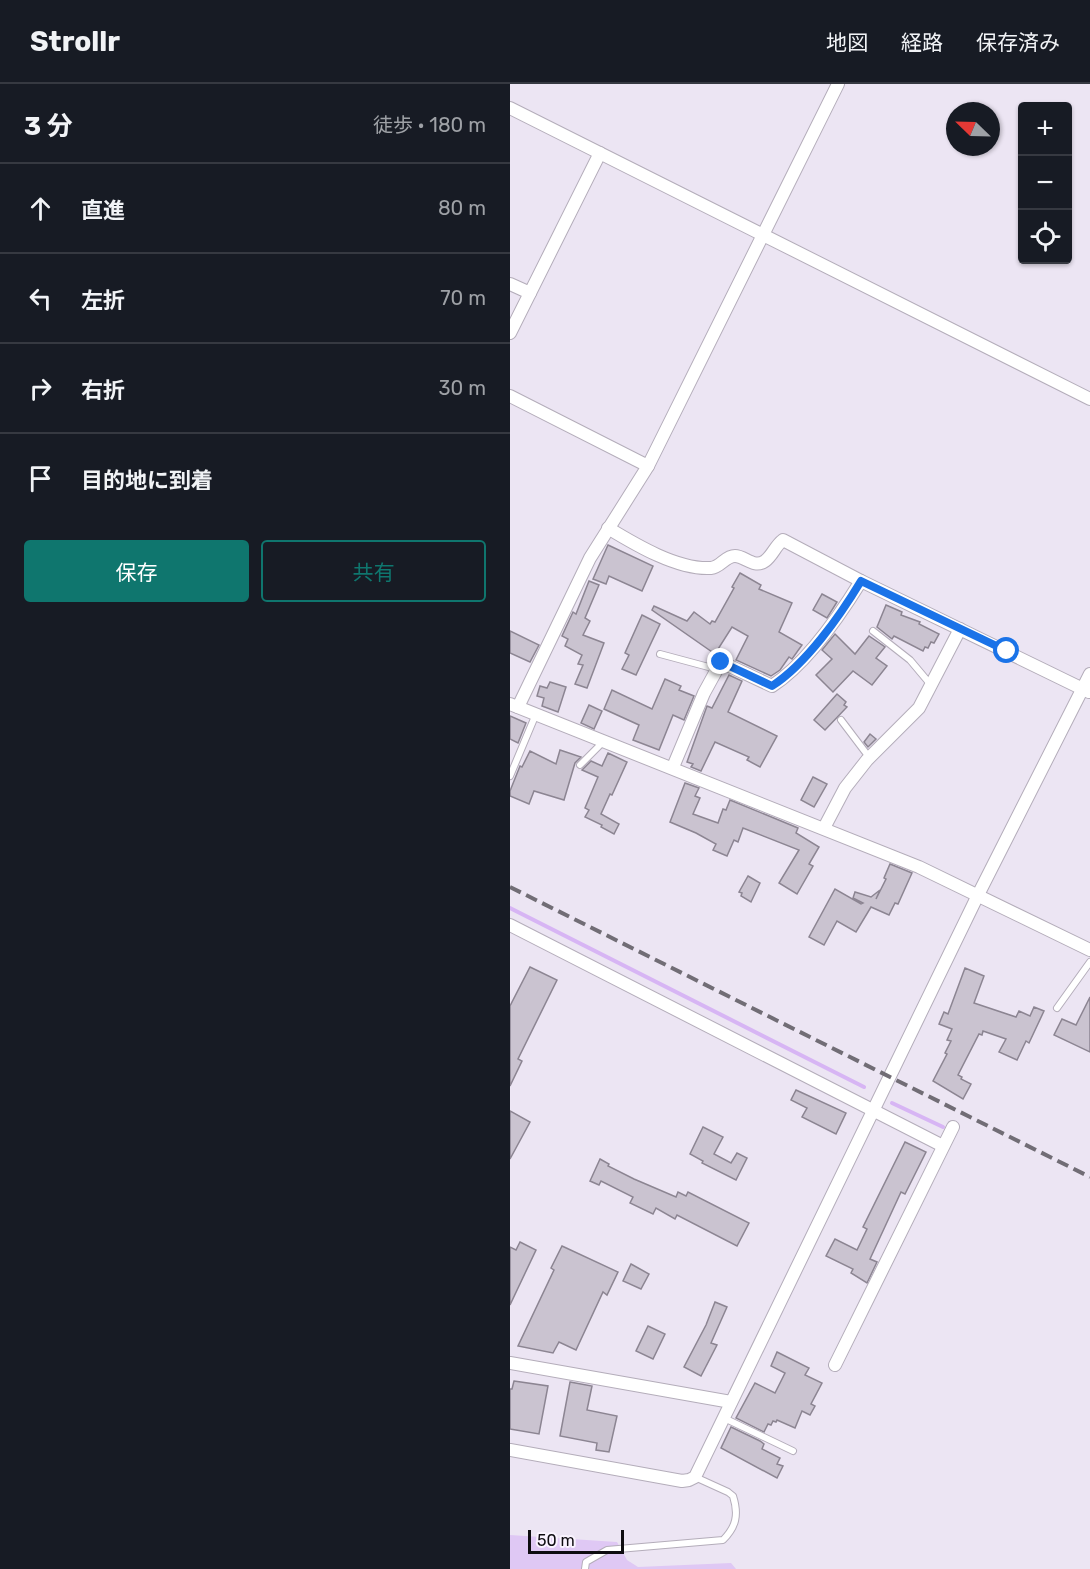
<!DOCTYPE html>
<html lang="ja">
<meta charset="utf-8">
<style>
:root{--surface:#171b24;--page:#242831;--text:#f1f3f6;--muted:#9ea1a6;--line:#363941;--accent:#0f766e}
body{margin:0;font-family:Rubik,"Noto Sans JP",sans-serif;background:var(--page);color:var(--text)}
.controls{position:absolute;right:18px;top:18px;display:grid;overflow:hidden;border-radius:6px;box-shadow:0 2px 4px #0004}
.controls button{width:54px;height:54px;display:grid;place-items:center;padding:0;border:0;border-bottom:2px solid var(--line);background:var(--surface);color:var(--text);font:30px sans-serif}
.compass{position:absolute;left:436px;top:18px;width:54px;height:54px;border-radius:50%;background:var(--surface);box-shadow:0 2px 4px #0004;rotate:293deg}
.scale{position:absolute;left:18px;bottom:15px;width:96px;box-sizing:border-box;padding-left:6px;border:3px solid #0e0c10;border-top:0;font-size:16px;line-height:21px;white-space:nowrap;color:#0e0c10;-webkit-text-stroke:4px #f9f3fe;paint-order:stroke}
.stop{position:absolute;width:18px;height:18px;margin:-14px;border:4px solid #1a73e8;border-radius:50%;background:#fff}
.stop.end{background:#1a73e8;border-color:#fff;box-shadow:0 2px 6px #0008}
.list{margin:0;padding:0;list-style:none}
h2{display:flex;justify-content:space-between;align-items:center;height:78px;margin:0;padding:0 24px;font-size:26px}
h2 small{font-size:20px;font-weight:400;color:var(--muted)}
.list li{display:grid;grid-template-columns:39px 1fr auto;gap:18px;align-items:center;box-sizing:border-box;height:90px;padding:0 24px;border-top:2px solid var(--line)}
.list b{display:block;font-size:22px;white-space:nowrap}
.list em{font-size:20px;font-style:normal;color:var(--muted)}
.actions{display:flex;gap:12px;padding:18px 24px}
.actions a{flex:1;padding:14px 0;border:2px solid var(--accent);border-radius:6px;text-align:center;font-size:21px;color:var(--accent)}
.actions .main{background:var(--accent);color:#fff}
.icon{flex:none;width:33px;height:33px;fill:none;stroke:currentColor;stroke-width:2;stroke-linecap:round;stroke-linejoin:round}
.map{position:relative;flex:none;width:580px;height:1485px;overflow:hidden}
header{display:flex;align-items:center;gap:36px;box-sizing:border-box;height:84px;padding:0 30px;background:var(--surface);border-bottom:2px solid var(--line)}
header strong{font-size:28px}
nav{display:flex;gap:33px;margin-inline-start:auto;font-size:21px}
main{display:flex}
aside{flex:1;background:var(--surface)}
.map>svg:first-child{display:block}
.green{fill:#dfc8f4}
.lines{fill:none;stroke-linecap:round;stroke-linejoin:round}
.stream{stroke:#d7b5f4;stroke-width:4}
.building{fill:#cac3d0;stroke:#8c8592;stroke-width:1.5}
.lane-casing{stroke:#b4adba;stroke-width:8}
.street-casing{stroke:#b4adba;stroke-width:14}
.lane{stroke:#fff;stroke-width:6}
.street{stroke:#fff;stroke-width:12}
.rail{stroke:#716d75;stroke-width:4;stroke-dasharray:12 6;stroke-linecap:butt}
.route{stroke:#1a73e8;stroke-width:8}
</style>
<header>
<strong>Strollr</strong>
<nav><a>地図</a><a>経路</a><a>保存済み</a></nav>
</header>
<main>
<aside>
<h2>3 分<small>徒歩 · 180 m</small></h2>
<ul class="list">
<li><svg class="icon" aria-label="ahead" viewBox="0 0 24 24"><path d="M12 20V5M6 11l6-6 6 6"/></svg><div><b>直進</b></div><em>80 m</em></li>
<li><svg class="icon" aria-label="left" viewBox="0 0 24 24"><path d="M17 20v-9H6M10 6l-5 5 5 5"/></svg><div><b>左折</b></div><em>70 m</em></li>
<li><svg class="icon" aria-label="right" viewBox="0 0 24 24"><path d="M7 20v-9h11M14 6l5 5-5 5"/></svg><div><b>右折</b></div><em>30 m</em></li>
<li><svg class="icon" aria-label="arrive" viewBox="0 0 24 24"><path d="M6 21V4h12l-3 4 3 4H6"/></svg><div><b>目的地に到着</b></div></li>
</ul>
<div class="actions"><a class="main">保存</a><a>共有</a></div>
</aside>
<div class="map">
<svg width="580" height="1485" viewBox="0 0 580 1485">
<rect width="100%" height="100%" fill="#ece5f3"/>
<path class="green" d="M 0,1451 L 107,1458 L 117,1476 L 128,1483 L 221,1479 L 226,1485 L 0,1485 Z"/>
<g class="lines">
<g class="stream">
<path d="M 0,824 L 354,1003"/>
<path d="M 382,1019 L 433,1043"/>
</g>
</g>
<g class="building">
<path d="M 98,461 L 143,482 L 132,507 L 99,492 L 96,500 L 83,495 Z"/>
<path d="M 230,489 L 251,501 L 249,505 L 282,519 L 269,548 L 292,561 L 282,575 L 279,573 L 270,586 L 261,592 L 226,576 L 238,552 L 222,543 L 205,570 L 142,526 L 144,522 L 177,537 L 184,528 L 200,540 L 202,537 L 205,538 L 224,504 L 222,503 Z"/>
<path d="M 79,497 L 89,501 L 75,534 L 80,537 L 73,551 L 94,559 L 77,604 L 65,600 L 73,581 L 68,580 L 72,571 L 55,562 L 58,555 L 52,552 L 63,528 L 66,530 Z"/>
<path d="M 312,510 L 327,518 L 317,534 L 303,526 Z"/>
<path d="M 376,521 L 392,528 L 391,531 L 410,538 L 409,540 L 429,550 L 424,559 L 421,558 L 418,564 L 415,563 L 413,567 L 384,552 L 382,555 L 367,543 Z"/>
<path d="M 132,531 L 150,540 L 126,591 L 112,585 L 119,571 L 115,569 Z"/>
<path d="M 0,547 L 29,561 L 20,578 L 0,569 Z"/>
<path d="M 325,550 L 345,570 L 359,552 L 375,563 L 366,574 L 377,582 L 362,601 L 343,587 L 323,608 L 306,591 L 322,575 L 312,566 Z"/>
<path d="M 219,591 L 232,597 L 218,628 L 267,652 L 250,683 L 237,676 L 239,673 L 205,658 L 191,687 L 181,683 L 183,680 L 177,678 L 197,622 L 202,624 Z"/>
<path d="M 155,595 L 171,602 L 169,606 L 184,612 L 174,636 L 163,631 L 149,666 L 123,656 L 129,641 L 94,625 L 102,606 L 142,625 Z"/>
<path d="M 40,598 L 56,603 L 48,628 L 32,622 L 34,614 L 27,612 L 30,602 L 37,604 Z"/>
<path d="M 327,610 L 336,618 L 334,621 L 337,623 L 315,646 L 304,636 Z"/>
<path d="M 79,621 L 92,627 L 84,645 L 71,639 Z"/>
<path d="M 0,632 L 16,639 L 8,659 L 0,655 Z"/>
<path d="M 360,650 L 366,655 L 358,663 L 354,658 Z"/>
<path d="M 50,666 L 71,673 L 65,679 L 54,716 L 24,707 L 19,720 L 0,712 L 0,707 L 10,682 L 12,683 L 20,667 L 46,680 Z"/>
<path d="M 98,669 L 117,678 L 102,711 L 100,710 L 91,730 L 109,740 L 104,750 L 91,743 L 92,741 L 75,733 L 79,726 L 75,724 L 88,693 L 72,686 L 81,677 L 92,682 Z"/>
<path d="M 303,693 L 317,700 L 304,723 L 291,716 Z"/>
<path d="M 175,699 L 189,704 L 185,712 L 190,714 L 183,730 L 208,739 L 213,725 L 216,726 L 220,716 L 288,744 L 286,749 L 309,763 L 299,780 L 303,782 L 287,810 L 269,799 L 289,766 L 233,744 L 228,758 L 224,756 L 217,772 L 203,766 L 206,760 L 186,749 L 160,738 Z"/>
<path d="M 380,780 L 402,789 L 388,820 L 385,819 L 379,831 L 361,823 L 346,848 L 327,837 L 314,861 L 299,853 L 325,805 L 351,820 L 353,819 L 343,814 L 345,808 L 361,813 L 370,806 L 366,815 L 376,795 L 374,794 Z"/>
<path d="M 238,792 L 250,799 L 241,818 L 231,812 L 232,809 L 229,808 Z"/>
<path d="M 20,883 L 47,896 L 8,975 L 12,977 L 0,1002 L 0,922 Z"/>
<path d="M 455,884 L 474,892 L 464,919 L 506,933 L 509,927 L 520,932 L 524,923 L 534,927 L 519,959 L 516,957 L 507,976 L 489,968 L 496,955 L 473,947 L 472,951 L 469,950 L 448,991 L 452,993 L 451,995 L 461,1000 L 453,1015 L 423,997 L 437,970 L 435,969 L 441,957 L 437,956 L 442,945 L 429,940 L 434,928 L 438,930 Z"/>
<path d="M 580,913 L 580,968 L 544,951 L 552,935 L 566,941 Z"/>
<path d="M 286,1006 L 336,1029 L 326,1050 L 292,1033 L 297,1024 L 281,1016 Z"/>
<path d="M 0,1027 L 20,1038 L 0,1075 Z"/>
<path d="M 193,1043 L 213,1053 L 204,1070 L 221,1079 L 227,1069 L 237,1074 L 226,1096 L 192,1079 L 193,1077 L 180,1070 Z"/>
<path d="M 395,1058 L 416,1068 L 395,1110 L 391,1108 L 360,1175 L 367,1178 L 357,1199 L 341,1189 L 343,1185 L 316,1172 L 325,1155 L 347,1166 L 357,1145 L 353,1143 Z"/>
<path d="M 90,1075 L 99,1080 L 98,1082 L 124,1095 L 166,1113 L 168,1108 L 176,1112 L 178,1108 L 239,1139 L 227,1162 L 167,1131 L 165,1135 L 146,1124 L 143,1130 L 120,1119 L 123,1113 L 91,1097 L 89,1101 L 80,1097 Z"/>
<path d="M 10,1158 L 26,1166 L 0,1221 L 0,1163 L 6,1166 Z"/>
<path d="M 52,1162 L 108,1188 L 97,1211 L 93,1208 L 66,1266 L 49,1258 L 43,1269 L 8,1262 L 44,1186 L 41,1184 Z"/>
<path d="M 121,1180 L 139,1190 L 131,1205 L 113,1197 Z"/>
<path d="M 205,1218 L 217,1223 L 201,1259 L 207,1261 L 191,1292 L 174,1283 L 196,1241 Z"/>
<path d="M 138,1242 L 155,1250 L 143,1275 L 126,1267 Z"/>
<path d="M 267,1268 L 299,1284 L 295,1291 L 312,1299 L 301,1320 L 305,1322 L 300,1331 L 292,1327 L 285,1344 L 267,1336 L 266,1338 L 263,1337 L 261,1341 L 258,1340 L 254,1348 L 226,1334 L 245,1299 L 265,1309 L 275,1289 L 261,1282 Z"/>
<path d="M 4,1297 L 38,1302 L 29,1350 L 0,1345 L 0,1305 L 2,1305 Z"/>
<path d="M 60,1298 L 82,1302 L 77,1326 L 107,1332 L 99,1368 L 86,1366 L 87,1359 L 50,1352 Z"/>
<path d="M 221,1343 L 250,1357 L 254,1360 L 252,1365 L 270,1374 L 267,1380 L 273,1382 L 267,1394 L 211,1364 Z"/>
</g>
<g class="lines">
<defs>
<g id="lane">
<path d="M 363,547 L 400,576 L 421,601"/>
<path d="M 150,570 L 206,585"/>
<path d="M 331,636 L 359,673"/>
<path d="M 70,681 L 94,657"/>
<path d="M 0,692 L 26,630"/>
<path d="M 547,924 L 580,878"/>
<path d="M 214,1334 L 283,1367"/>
<path d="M 75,1485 L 76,1478 L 97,1466 L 213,1456 C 226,1443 229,1431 223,1412 L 218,1408 L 185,1393"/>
</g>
<g id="street">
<path d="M 0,24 L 580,315"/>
<path d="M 0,200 L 20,209"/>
<path d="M 0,249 L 90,69"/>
<path d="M 0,312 L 138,382"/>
<path d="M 98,444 C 126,461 168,486 201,484 C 211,483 215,472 225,472 C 235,472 244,485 255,477 C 263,471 265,462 273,456 L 351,497 L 579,608"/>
<path d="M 0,620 L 409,783 L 580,866"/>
<path d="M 8,623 L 80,474 L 138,382 L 328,0"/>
<path d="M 163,683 L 194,609 L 211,578 L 262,602 C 296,580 330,531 351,497"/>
<path d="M 314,744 L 335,704 L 357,676 L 409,624 L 450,545"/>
<path d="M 0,841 L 433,1062"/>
<path d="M 0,1279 L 221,1318"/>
<path d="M 325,1281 L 443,1043"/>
<path d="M 0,1366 L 172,1397 L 179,1396 L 185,1393 L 468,811 L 580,590"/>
</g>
</defs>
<use href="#lane" class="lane-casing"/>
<use href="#street" class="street-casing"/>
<use href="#lane" class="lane"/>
<use href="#street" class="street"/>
<path class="rail" d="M 0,803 L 580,1093"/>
</g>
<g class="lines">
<path class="route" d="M 211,578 L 262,602 C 296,580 330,532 351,497 L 497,567"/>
</g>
</svg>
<div class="controls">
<button>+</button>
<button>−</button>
<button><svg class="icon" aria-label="locate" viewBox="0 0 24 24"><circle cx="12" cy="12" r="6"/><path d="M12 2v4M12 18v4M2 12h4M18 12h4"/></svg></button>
</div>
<svg class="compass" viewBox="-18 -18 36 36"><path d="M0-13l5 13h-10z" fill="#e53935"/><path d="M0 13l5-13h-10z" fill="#9ea1a6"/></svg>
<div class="scale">50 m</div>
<div class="stop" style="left:497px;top:567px"></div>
<div class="stop end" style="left:211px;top:578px"></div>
</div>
</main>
